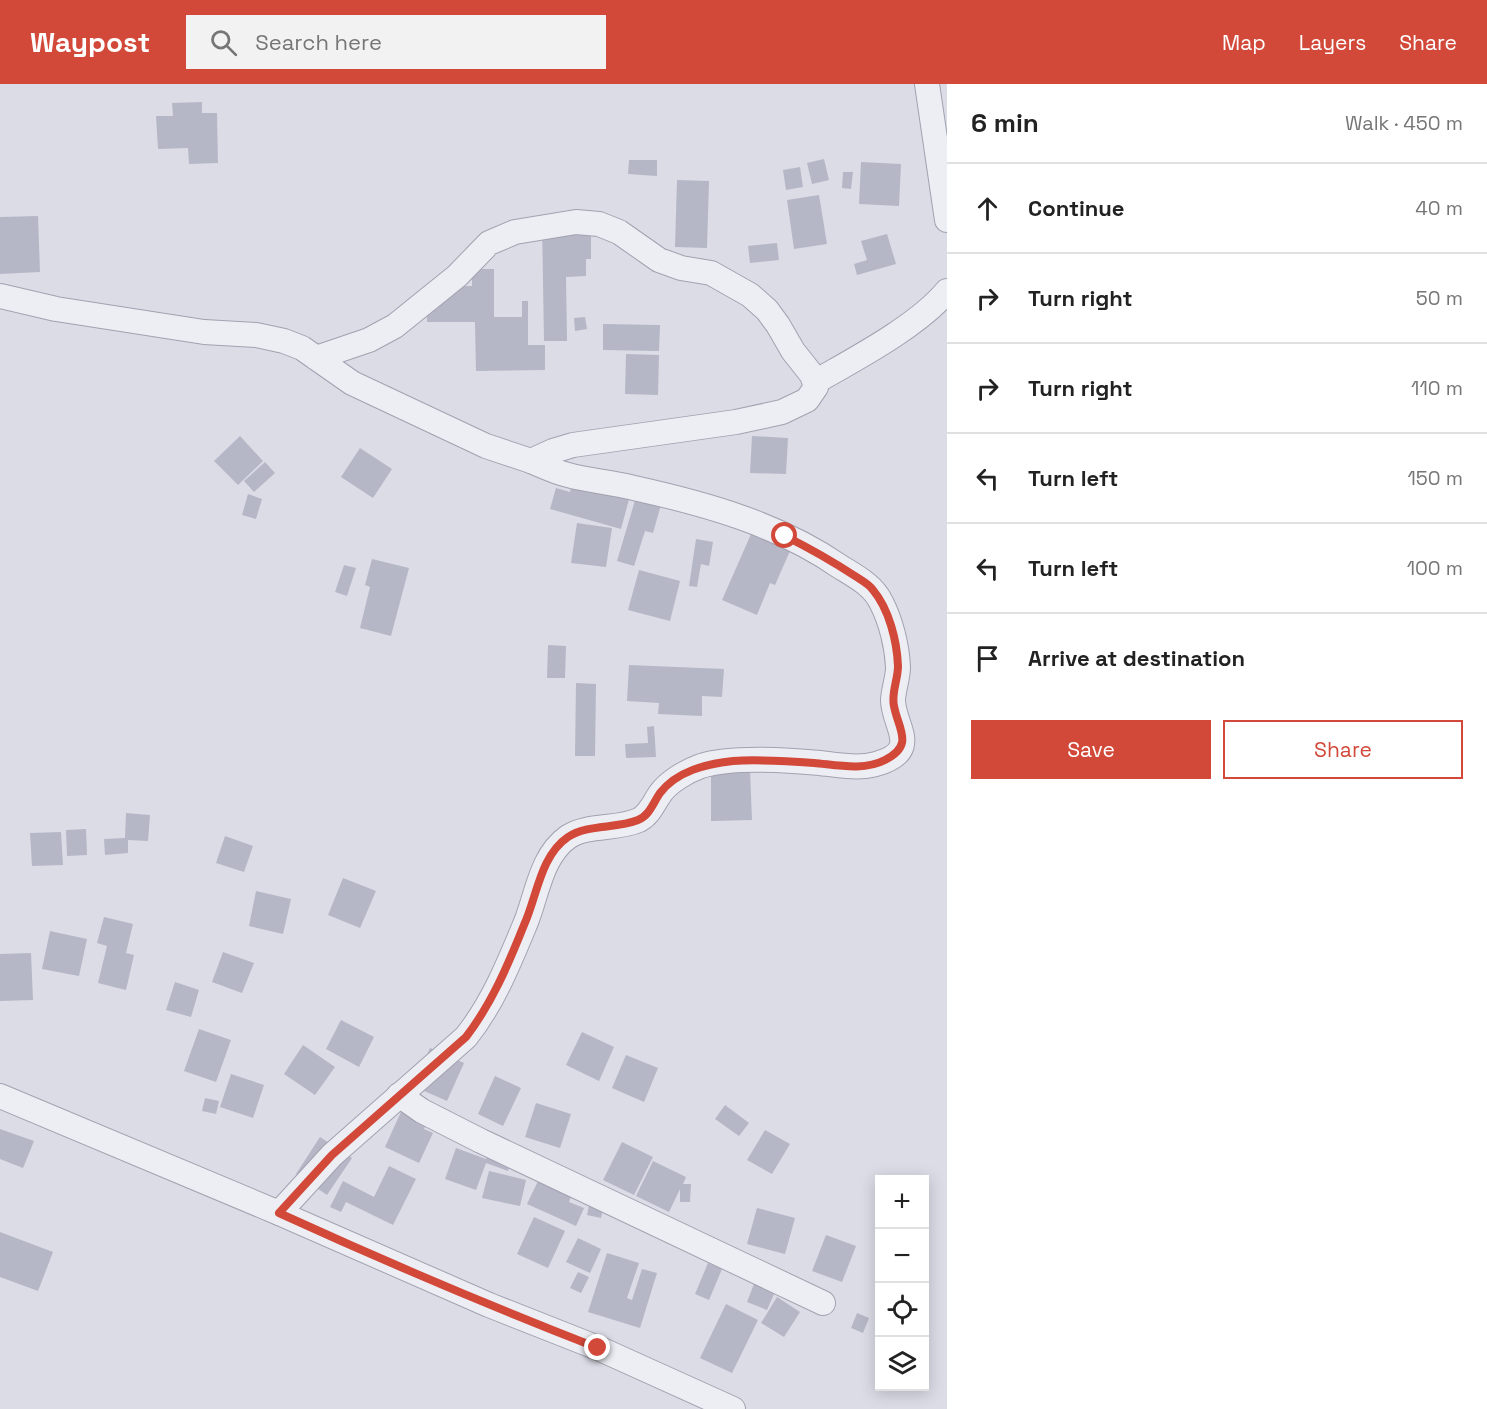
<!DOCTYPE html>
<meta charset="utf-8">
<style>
:root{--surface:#fff;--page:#f2f2f2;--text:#222;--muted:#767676;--line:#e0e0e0;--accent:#d24839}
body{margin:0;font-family:"Space Grotesk",sans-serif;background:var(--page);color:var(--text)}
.controls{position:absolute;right:18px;bottom:18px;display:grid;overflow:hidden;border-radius:0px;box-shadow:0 3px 15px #0003}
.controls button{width:54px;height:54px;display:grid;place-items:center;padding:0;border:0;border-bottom:2px solid var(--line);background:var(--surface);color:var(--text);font:30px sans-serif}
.stop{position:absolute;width:18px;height:18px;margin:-14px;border:4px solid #d24839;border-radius:50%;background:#fff}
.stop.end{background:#d24839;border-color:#fff;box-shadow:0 2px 6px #0008}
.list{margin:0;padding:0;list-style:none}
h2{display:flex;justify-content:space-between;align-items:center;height:78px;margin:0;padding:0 24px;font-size:26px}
h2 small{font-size:20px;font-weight:400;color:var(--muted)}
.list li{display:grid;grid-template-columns:39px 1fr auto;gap:18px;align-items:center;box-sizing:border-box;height:90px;padding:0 24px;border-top:2px solid var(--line)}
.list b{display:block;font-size:22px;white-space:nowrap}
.list em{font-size:20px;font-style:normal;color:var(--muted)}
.actions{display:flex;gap:12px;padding:18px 24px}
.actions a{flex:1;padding:14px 0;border:2px solid var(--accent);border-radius:0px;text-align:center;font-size:21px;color:var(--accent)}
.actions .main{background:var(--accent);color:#fff}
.icon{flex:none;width:33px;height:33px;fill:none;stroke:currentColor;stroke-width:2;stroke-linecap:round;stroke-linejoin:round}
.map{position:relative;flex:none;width:947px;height:1325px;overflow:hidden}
header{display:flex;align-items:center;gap:36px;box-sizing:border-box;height:84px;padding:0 30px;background:var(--accent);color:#fff}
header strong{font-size:28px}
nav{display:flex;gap:33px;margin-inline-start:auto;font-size:21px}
.search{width:420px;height:54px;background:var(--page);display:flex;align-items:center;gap:15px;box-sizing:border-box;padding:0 21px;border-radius:0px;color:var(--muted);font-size:22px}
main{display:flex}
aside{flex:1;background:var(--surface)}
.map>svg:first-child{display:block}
.building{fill:#b5b7c6}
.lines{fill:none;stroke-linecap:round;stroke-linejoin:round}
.minor-casing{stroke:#a1a2b0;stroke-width:26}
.minor{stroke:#edeef4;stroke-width:24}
.route{stroke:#d24839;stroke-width:8}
</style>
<header>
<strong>Waypost</strong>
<div class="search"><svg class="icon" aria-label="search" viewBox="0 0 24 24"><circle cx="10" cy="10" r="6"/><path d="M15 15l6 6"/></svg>Search here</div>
<nav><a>Map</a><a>Layers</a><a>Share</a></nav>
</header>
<main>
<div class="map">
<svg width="947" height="1325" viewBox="0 0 947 1325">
<rect width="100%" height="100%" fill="#dbdce6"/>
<g class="building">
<path d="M 202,18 L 202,29 L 217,29 L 218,79 L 189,80 L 188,64 L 158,65 L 156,32 L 173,32 L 172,19 Z"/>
<path d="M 824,75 L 829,96 L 812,100 L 807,79 Z"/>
<path d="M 629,76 L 657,76 L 657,92 L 628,90 Z"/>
<path d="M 861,78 L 901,80 L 899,122 L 859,120 Z"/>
<path d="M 800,83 L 803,103 L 786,106 L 783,86 Z"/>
<path d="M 843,88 L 853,88 L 851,105 L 842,104 Z"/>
<path d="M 677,96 L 709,97 L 707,164 L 675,163 Z"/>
<path d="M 819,111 L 827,160 L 794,165 L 787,116 Z"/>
<path d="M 38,132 L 40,188 L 0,190 L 0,133 Z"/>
<path d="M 591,138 L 591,175 L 586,175 L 586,192 L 566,193 L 567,257 L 544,257 L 542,139 Z"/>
<path d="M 887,150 L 896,180 L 857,191 L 854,180 L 867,176 L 861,157 Z"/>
<path d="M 777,159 L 779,176 L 750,179 L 748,162 Z"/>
<path d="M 472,185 L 494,185 L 494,233 L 522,233 L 522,217 L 528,217 L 528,261 L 545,261 L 545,286 L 476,287 L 475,238 L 427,238 L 427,203 L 472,202 Z"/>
<path d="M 585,233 L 587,245 L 575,247 L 574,234 Z"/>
<path d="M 603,240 L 660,241 L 659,267 L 603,266 Z"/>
<path d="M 626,270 L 659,271 L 658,311 L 625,310 Z"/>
<path d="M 240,352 L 263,377 L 238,401 L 214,377 Z"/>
<path d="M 752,352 L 788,354 L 786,390 L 750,389 Z"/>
<path d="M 360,364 L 392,385 L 373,414 L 341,393 Z"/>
<path d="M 265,378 L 275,389 L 254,408 L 244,397 Z"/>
<path d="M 573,393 L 631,408 L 621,445 L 550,425 L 556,404 L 570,408 Z"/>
<path d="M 248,410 L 262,415 L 256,435 L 242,431 Z"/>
<path d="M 636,413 L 661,421 L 653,449 L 645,447 L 634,482 L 617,477 Z"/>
<path d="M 577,439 L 612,444 L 606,483 L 571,479 Z"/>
<path d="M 755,441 L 794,458 L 775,501 L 770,499 L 757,531 L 722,516 Z"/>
<path d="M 696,455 L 713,458 L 709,482 L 701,480 L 697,503 L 689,502 Z"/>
<path d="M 372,475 L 409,484 L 391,552 L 360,544 L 370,503 L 365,501 Z"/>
<path d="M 344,481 L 356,484 L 347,512 L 335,508 Z"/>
<path d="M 639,486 L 680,497 L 670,537 L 628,526 Z"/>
<path d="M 548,561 L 566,562 L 565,594 L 547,594 Z"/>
<path d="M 629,581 L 724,585 L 722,613 L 702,612 L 702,632 L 658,630 L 659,619 L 627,617 Z"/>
<path d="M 576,599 L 596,600 L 595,672 L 575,672 Z"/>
<path d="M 654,642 L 656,673 L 626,674 L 625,660 L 648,659 L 647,643 Z"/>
<path d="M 750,686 L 752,736 L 711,737 L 711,687 Z"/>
<path d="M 126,729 L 150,731 L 148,757 L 128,756 L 128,769 L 105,771 L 104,755 L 125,754 Z"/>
<path d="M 86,745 L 87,771 L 67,772 L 66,746 Z"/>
<path d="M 61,748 L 63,781 L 32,782 L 30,749 Z"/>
<path d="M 225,752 L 253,762 L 244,788 L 216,779 Z"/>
<path d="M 343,794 L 376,807 L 360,844 L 328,831 Z"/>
<path d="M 256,807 L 291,815 L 283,850 L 249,842 Z"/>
<path d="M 104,833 L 133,840 L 126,869 L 134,871 L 126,906 L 98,899 L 107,862 L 97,859 Z"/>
<path d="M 50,847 L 87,855 L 79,892 L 42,885 Z"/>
<path d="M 223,868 L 254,879 L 242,909 L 212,898 Z"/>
<path d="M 31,869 L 33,916 L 0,917 L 0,870 Z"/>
<path d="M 175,898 L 199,906 L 191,933 L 166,926 Z"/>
<path d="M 341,936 L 374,953 L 359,983 L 326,965 Z"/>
<path d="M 199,945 L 231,956 L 216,998 L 184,987 Z"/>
<path d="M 582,948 L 614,963 L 599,997 L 566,981 Z"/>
<path d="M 303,961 L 335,983 L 315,1011 L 284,990 Z"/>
<path d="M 430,964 L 464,979 L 447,1017 L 413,1002 Z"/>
<path d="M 626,971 L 658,984 L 644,1018 L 612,1004 Z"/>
<path d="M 231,990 L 264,1001 L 253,1034 L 220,1023 Z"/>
<path d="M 495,992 L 521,1004 L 503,1042 L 478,1030 Z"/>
<path d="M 205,1014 L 219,1017 L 216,1030 L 202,1027 Z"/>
<path d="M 406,1017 L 432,1029 L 424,1045 L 433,1049 L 419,1079 L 385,1063 Z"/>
<path d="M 536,1019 L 571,1030 L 560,1064 L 525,1053 Z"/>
<path d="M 725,1021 L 749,1039 L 739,1052 L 715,1035 Z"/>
<path d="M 0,1045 L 34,1057 L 23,1084 L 0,1075 Z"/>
<path d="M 765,1046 L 790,1060 L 772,1090 L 747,1076 Z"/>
<path d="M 320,1053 L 352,1074 L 327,1111 L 296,1090 Z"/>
<path d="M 622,1058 L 653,1073 L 634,1111 L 603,1096 Z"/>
<path d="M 492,1059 L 515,1067 L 508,1087 L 486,1079 L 476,1106 L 445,1095 L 456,1064 L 486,1075 Z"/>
<path d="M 653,1077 L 686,1093 L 683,1100 L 691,1100 L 690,1118 L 680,1118 L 680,1105 L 669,1128 L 636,1112 Z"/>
<path d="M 389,1082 L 416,1095 L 393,1141 L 346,1118 L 341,1128 L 330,1123 L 343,1097 L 374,1113 Z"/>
<path d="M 489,1087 L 526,1096 L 520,1122 L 482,1114 Z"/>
<path d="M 539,1095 L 572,1110 L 569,1118 L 584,1124 L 576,1142 L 527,1120 Z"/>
<path d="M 592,1108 L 606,1111 L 601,1134 L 587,1131 Z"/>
<path d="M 757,1124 L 795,1134 L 785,1170 L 747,1160 Z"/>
<path d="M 534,1133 L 565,1147 L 548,1184 L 517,1170 Z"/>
<path d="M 0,1148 L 53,1168 L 38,1207 L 0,1193 Z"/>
<path d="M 826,1151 L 856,1162 L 842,1198 L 812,1187 Z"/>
<path d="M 578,1154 L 601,1165 L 590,1189 L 566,1178 Z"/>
<path d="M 607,1169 L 639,1179 L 627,1214 L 632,1216 L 642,1185 L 657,1189 L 640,1244 L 588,1228 Z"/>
<path d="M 708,1179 L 722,1185 L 709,1216 L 695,1210 Z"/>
<path d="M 578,1188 L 589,1193 L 581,1209 L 570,1204 Z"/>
<path d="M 757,1192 L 778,1201 L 767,1226 L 747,1218 Z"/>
<path d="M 777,1213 L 800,1228 L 784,1253 L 761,1239 Z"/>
<path d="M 726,1220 L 758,1236 L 732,1289 L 700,1274 Z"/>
<path d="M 857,1229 L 869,1234 L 863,1249 L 851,1244 Z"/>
</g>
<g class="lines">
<defs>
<g id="minor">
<path d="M 927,0 L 947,136"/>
<path d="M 0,212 L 56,225 L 204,248 L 256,251 L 284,257 L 302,264 L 352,299 L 486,362 L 531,377 L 553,367 L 573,361 L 736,338 L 782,328 L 807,316 L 816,303 L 812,291 L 793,267 L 778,241 L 767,226 L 750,211 L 711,189 L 681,184 L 659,176 L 619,148 L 599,140 L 576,138 L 515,148 L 489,159 L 457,192 L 395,242 L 369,256 L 316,274"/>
<path d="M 815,298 C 855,275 918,242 947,207"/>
<path d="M 399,1011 L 422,1027 L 481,1057 L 823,1219"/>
<path d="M 0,1012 L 279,1129 L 489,1221 L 598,1264 L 733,1325"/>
<path d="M 279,1129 L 332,1071 L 466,953 C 493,919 509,879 526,838 C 537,811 541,772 568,753 C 588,740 617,746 639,736 C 650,730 653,720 660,710 C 668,698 687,687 701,682 C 732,672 787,676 820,679 C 837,681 858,685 876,680 C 922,667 894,643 893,617 C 893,606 898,595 898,583 C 897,562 891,537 881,518 C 873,501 855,492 839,482 C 778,440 706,420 634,404 C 612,398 589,397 568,391 C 555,388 543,382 531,377"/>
</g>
</defs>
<use href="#minor" class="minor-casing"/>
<use href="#minor" class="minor"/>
</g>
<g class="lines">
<path class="route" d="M 598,1264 C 490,1222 384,1177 279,1129 L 332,1071 L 466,953 C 492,919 508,881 524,841 C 537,813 540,772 568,753 C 587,740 616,745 638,736 C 650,731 653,719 660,709 C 677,687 706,680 733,677 C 759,675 787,677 814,679 C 837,681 864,687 885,676 C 915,661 898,645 894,622 C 891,609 898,596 898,582 C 897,557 889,525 873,506 C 869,500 861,496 855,492 C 832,477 809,464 785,452"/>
</g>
</svg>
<div class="controls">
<button>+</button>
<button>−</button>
<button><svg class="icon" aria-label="locate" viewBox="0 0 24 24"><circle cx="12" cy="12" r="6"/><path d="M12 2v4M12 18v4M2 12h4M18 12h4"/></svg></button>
<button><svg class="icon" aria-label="layers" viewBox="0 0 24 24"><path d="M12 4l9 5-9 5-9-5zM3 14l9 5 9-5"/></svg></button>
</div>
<div class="stop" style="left:785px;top:452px"></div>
<div class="stop end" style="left:598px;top:1264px"></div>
</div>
<aside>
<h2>6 min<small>Walk · 450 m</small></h2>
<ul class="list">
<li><svg class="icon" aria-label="ahead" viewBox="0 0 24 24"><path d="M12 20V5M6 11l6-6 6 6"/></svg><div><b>Continue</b></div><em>40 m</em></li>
<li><svg class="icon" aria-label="right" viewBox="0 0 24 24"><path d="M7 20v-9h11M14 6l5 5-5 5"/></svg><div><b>Turn right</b></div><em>50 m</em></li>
<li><svg class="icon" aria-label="right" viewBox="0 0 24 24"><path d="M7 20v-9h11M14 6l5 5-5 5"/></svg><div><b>Turn right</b></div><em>110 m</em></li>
<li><svg class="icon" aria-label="left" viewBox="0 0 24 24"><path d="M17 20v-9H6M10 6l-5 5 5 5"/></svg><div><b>Turn left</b></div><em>150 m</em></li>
<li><svg class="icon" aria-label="left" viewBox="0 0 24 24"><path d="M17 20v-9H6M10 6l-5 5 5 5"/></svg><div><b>Turn left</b></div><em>100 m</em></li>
<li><svg class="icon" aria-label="arrive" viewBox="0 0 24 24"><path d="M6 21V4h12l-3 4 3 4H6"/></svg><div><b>Arrive at destination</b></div></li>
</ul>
<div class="actions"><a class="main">Save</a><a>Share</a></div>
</aside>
</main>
